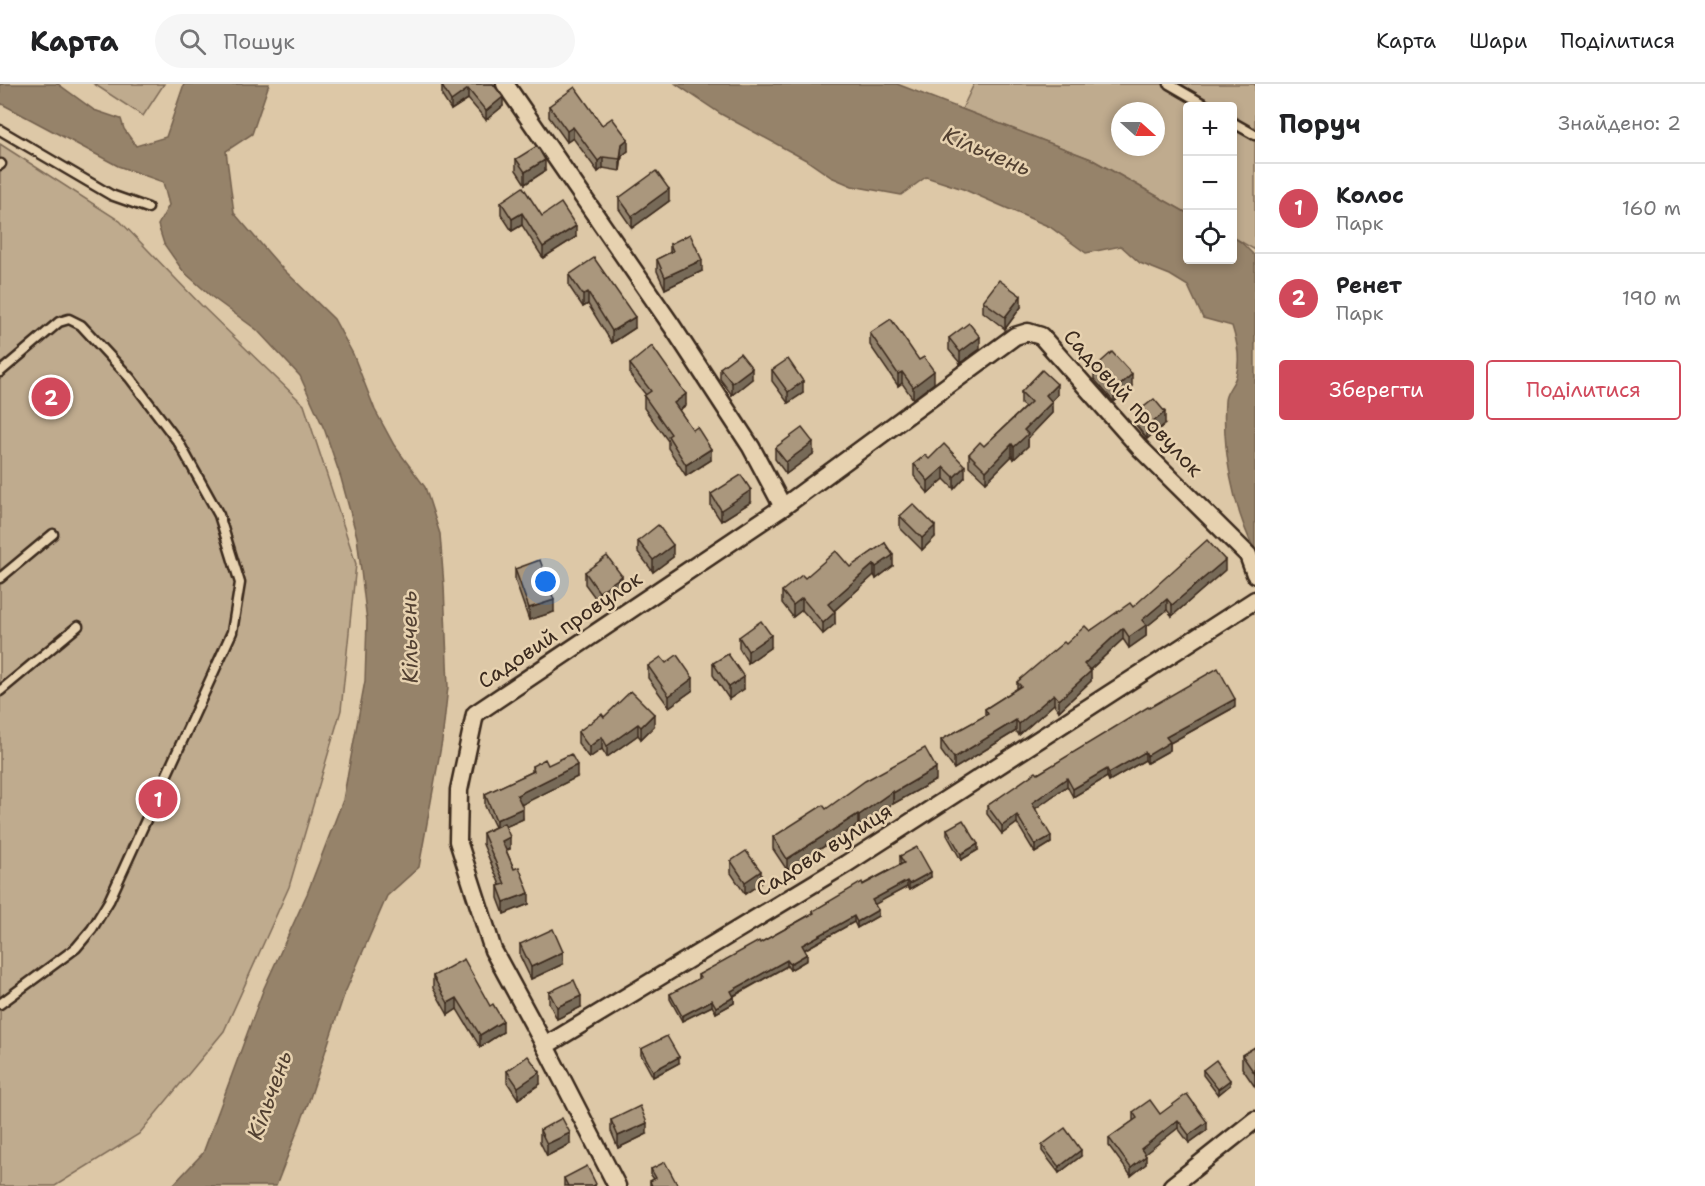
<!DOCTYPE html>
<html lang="uk">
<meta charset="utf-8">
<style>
:root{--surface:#fff;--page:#f6f6f6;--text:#202124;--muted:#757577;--line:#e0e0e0;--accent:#d1495b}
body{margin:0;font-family:"Shantell Sans",sans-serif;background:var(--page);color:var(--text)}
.controls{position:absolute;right:18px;top:18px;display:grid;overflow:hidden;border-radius:6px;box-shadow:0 3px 9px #0003}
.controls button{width:54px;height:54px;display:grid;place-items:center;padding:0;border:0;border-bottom:2px solid var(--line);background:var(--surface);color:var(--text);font:30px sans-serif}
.compass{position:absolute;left:1111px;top:18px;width:54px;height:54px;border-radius:50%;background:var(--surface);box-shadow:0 3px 9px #0003;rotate:111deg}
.you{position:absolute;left:546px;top:498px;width:21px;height:21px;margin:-15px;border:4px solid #fff;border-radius:50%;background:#1a73e8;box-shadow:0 0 0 9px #1a73e833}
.badge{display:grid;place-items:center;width:39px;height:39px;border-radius:50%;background:var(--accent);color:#fff;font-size:20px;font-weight:700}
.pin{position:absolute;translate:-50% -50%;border:3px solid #fff;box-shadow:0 2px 6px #0006}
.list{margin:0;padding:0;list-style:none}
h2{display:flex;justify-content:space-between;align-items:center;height:78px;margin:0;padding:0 24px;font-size:26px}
h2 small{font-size:20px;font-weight:400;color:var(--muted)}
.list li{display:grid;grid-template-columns:39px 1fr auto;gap:18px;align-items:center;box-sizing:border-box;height:90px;padding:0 24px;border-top:2px solid var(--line)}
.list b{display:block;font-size:22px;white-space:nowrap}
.list p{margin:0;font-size:20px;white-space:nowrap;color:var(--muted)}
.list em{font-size:20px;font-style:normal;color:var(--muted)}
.actions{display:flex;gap:12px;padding:18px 24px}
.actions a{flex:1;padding:14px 0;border:2px solid var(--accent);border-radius:6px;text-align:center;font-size:21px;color:var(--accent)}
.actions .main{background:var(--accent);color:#fff}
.icon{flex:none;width:33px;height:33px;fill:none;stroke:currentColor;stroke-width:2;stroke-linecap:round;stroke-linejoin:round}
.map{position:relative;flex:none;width:1255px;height:1102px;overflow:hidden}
header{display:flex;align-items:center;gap:36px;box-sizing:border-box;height:84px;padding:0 30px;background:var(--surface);border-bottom:2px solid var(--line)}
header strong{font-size:28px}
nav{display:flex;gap:33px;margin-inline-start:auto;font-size:21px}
.search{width:420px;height:54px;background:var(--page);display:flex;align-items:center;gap:15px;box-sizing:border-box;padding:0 21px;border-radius:33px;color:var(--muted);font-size:22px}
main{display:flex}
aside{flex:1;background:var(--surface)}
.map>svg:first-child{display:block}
.green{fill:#bfab8e;stroke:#7d6a56;stroke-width:1.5;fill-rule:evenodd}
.water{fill:#96836b;stroke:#725f4c;stroke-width:1.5}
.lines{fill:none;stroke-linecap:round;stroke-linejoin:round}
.service-casing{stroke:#3b2a1e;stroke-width:13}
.minor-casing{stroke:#3b2a1e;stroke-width:21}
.service{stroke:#e7d2b0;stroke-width:8}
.minor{stroke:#e7d2b0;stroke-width:16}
.wall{fill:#92826c;stroke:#3b2a1e;stroke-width:1.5}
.shaded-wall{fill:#776a58;stroke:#3b2a1e;stroke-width:1.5}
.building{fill:#aa977d;stroke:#3b2a1e;stroke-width:1.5}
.labels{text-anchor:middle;stroke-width:5;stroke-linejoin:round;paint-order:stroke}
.street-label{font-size:21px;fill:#3b2a1e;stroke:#e7d2b0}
.water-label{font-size:22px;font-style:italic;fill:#524031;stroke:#e7d2b0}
</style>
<header>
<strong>Карта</strong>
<div class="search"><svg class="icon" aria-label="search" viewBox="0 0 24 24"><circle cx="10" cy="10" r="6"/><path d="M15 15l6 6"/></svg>Пошук</div>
<nav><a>Карта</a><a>Шари</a><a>Поділитися</a></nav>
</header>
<main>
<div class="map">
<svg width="1255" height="1102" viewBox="0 0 1255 1102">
<rect width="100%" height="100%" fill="#ddc8a7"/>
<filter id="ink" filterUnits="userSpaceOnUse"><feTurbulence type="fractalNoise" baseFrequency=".0167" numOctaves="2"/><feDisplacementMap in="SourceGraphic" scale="12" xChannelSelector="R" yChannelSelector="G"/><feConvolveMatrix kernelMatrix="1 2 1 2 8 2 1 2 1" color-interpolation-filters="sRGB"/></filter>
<g filter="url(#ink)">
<g class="green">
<path d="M 94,0 L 164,0 L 143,32 Z"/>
<path d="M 974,0 L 1255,0 L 1255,166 L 1233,153 L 1232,22 L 1188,22 L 1187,129 L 1091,75 L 962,25 ZM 1120,27 L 1156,27 L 1156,63 L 1120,63 Z"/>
<path d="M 0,60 L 120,137 L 202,222 L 304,321 L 356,480 L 341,626 L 289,803 L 224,947 L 139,1050 L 55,1102 L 0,1102 Z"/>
</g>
<g class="water">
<path d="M 0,0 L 58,0 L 94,26 L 121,35 L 124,45 L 136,62 L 166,53 L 184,0 L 269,0 L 252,50 L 226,67 L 234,129 L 281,183 L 334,235 L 353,270 L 375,326 L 394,361 L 425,403 L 440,450 L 444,502 L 448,603 L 442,657 L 419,783 L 387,812 L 344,911 L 309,1017 L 276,1102 L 172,1102 L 203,1069 L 264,904 L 307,810 L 343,716 L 365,597 L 367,537 L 357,453 L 341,394 L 325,347 L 300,292 L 257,246 L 212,213 L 183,187 L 164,160 L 158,141 L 169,121 L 163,98 L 118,82 L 0,19 Z"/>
<path d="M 676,0 L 897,0 L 1091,75 L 1187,129 L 1188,176 L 1232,176 L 1233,153 L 1241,158 L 1255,172 L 1255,467 C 1233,424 1222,365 1225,317 C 1225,308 1234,301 1236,292 C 1241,275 1237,258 1232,242 L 1203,234 L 1188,202 L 1170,191 L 1140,179 L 1121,162 L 1086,169 L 1050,143 L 963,105 L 926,93 L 901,111 L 852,102 L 831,93 L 806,76 L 721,30 Z"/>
</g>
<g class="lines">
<defs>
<g id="service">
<path d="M 1169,0 L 1207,22"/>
<path d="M 1232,38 L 1255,51"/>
<path d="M 0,46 L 111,111 L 148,124"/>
<path d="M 0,81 L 1,80"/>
<path d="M 0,288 L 59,238 L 69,235 L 81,241 L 130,294 L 179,359 L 219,431 L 240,499 L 232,548 L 109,817 L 92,845 L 76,864 L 0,920"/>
<path d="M 0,494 L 53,450"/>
<path d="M 0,607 L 78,542"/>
</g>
<g id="minor">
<path d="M 505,0 L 672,242 L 751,363 L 783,423"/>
<path d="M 545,962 L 493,866 L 458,757 L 459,706 L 475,630 L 783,423 L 1015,252 L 1028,248 L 1041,252 L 1141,365 L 1248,471 L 1255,490"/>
<path d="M 617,1102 L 545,962 L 846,780 L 1255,516"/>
<path d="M 1172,1102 L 1255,1036"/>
</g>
</defs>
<use href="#service" class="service-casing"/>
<use href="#minor" class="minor-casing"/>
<use href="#service" class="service"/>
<use href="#minor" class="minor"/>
</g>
<g class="wall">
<path d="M 493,0 L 503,22 L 486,36 L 468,15 L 451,26 L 442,12 L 442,2 Z"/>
<path d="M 549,22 L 602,41 L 628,67 L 622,72 L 620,87 L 603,84 L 598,88 L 573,54 L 567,58 L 549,33 Z"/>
<path d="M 516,75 L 545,87 L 525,100 L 516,86 Z"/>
<path d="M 619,114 L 669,117 L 632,144 L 619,125 Z"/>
<path d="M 501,118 L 542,132 L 576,153 L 543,174 L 522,141 L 512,147 L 501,130 Z"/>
<path d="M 670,160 L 702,187 L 665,205 L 657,187 L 657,175 L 670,169 Z"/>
<path d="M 569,191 L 635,244 L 612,259 L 588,220 L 583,223 L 569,202 Z"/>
<path d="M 983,217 L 1021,223 L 1005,245 L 983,228 Z"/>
<path d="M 870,249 L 934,299 L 913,315 L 902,299 L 898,302 L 870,261 Z"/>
<path d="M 949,254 L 980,265 L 960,279 L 949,266 Z"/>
<path d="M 630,280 L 686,321 L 679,326 L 711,376 L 686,392 L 668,364 L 668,357 L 644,324 L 644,312 L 646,311 L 630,291 Z"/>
<path d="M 720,284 L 752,295 L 732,311 L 720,295 Z"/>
<path d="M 1094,284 L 1132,302 L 1114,318 L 1094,295 Z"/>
<path d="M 772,286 L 803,309 L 788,319 L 772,297 Z"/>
<path d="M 1021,308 L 1057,311 L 1051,317 L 1052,329 L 1028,354 L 1028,362 L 1014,375 L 1012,372 L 986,398 L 969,382 L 969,370 L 984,362 L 1025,323 L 1021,320 Z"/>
<path d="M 1136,329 L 1165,340 L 1147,355 L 1136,341 Z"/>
<path d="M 775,364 L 813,370 L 786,390 L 775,375 Z"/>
<path d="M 929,375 L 965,393 L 954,405 L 944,395 L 928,409 L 914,392 L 914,380 Z"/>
<path d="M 711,410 L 751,418 L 721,437 L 711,422 Z"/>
<path d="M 900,432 L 935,453 L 922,466 L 900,444 Z"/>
<path d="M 638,457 L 673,473 L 653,488 L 638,468 Z"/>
<path d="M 885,459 L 893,482 L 876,495 L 874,491 L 834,527 L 835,540 L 823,550 L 802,526 L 793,533 L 782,519 L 782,507 L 850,483 Z"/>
<path d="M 515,485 L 554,528 L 529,536 L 515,496 Z"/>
<path d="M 1225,486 L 1172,532 L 1167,526 L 1146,543 L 1146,552 L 1129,564 L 1123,555 L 1090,586 L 1091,597 L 1059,627 L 1054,620 L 1019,651 L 1016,647 L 954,685 L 941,667 L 941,656 L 985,632 L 985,625 L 1017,605 L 1017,598 L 1090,547 L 1133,523 Z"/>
<path d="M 585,488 L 622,503 L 599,519 L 585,500 Z"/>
<path d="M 739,553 L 771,563 L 748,579 L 739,564 Z"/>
<path d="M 666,579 L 693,606 L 669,623 L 648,594 L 648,582 Z"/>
<path d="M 713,579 L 744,605 L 729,615 L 713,591 Z"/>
<path d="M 1235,623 L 1170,659 L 1170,666 L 1147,679 L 1145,676 L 1109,697 L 1107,693 L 1073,713 L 1067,702 L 1035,724 L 1051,759 L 1035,769 L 1017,739 L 1002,750 L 987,730 L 987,722 L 1038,690 L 1149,624 Z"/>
<path d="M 604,633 L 654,642 L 641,655 L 638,651 L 607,673 L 602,665 L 589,674 L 578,659 L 578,648 Z"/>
<path d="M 548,681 L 577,693 L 521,720 L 523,735 L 505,743 L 510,765 L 506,766 L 529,820 L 504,830 L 498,814 L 498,802 L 500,801 L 483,760 L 483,749 L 495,743 L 485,722 L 485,710 L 532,688 L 532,682 Z"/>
<path d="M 936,696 L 893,720 L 893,719 L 859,743 L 858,741 L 787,786 L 773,765 L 773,753 L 826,725 Z"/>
<path d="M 947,745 L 978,766 L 961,776 L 947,751 Z"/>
<path d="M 900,772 L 931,793 L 909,806 L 907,803 L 874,820 L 878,832 L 857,844 L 854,838 L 804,866 L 807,876 L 790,886 L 787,882 L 734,912 L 734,919 L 716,929 L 712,922 L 682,937 L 670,915 L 670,910 L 698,895 L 698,891 L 760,859 L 813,829 L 813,827 L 901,780 L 900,778 Z"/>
<path d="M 731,777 L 761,799 L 745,810 L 731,789 Z"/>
<path d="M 520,860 L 563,880 L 531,895 L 520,872 Z"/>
<path d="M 433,892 L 503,948 L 480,963 L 457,925 L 448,931 L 433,904 Z"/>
<path d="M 549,908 L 581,923 L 557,935 L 549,919 Z"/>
<path d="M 1255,963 L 1255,1003 L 1242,984 L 1242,971 Z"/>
<path d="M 641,965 L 679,979 L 653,993 L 641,971 Z"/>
<path d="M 1203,986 L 1230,1001 L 1218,1011 L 1203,991 Z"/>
<path d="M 507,987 L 540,1000 L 518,1015 L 507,998 Z"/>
<path d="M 1133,1028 L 1160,1030 L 1207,1046 L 1189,1059 L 1178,1044 L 1144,1070 L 1146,1080 L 1131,1092 L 1109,1062 L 1109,1054 L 1133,1037 Z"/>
<path d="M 611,1036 L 647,1050 L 618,1064 L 611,1047 Z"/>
<path d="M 540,1046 L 570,1060 L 547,1072 L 540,1058 Z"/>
<path d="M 1042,1061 L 1081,1072 L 1059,1089 L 1042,1067 Z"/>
<path d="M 651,1085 L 678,1102 L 650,1102 L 650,1097 L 654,1095 L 651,1091 Z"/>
<path d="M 564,1094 L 596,1102 L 564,1102 Z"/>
</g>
<g class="shaded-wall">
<path d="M 468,5 L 468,15 L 451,26 L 451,17 Z"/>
<path d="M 503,13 L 503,22 L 486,36 L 486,27 Z"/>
<path d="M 573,43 L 573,54 L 567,58 L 567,47 Z"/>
<path d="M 628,55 L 628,67 L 622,72 L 620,87 L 620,75 L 622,60 Z"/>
<path d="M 603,73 L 603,84 L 598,88 L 598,77 Z"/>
<path d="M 545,76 L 545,87 L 525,100 L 525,88 Z"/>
<path d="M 669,105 L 669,117 L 632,144 L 632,132 Z"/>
<path d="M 522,129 L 522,141 L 512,147 L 512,135 Z"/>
<path d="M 576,142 L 576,153 L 543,174 L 543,163 Z"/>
<path d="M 702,176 L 702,187 L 665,205 L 665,193 Z"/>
<path d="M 588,208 L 588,220 L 583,223 L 583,211 Z"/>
<path d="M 1021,212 L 1021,223 L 1005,245 L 1005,233 Z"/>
<path d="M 635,233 L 635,244 L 612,259 L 612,247 Z"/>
<path d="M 980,253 L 980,265 L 960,279 L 960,268 Z"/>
<path d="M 752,284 L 752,295 L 732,311 L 732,299 Z"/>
<path d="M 934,287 L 934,299 L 913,315 L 913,303 Z"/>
<path d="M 902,288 L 902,299 L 898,302 L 898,290 Z"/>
<path d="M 1132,290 L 1132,302 L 1114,318 L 1114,307 Z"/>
<path d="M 803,297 L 803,309 L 788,319 L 788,308 Z"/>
<path d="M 1057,300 L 1057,311 L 1046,323 L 1046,311 Z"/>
<path d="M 686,310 L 686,321 L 674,330 L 674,319 Z"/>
<path d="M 1052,318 L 1052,329 L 1028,354 L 1028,362 L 1014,375 L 1014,363 L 1024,346 Z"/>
<path d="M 1165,328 L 1165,340 L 1147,355 L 1147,343 Z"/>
<path d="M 813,358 L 813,370 L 786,390 L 786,378 Z"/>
<path d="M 1012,360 L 1012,372 L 986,398 L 986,387 Z"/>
<path d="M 711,365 L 711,376 L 686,392 L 686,381 Z"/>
<path d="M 965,382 L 965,393 L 954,405 L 954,393 Z"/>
<path d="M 944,383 L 944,395 L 928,409 L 928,397 Z"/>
<path d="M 751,406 L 751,418 L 721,437 L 721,426 Z"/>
<path d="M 935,442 L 935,453 L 922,466 L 922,454 Z"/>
<path d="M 673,461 L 673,473 L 653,488 L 653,476 Z"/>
<path d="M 893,471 L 893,482 L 876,495 L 876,483 Z"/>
<path d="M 1225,476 L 1225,486 L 1172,532 L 1172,521 Z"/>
<path d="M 874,480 L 874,491 L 828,532 L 828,520 Z"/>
<path d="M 622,492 L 622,503 L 599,519 L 599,508 Z"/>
<path d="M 802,514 L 802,526 L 793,533 L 793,521 Z"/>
<path d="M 1167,515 L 1167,526 L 1146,543 L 1146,552 L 1129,564 L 1129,553 L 1142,536 Z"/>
<path d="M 554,516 L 554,528 L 529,536 L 529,524 Z"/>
<path d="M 835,528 L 835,540 L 823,550 L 823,539 Z"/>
<path d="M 1123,544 L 1123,555 L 1084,591 L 1084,580 Z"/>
<path d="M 771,551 L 771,563 L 748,579 L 748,567 Z"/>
<path d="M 1091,587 L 1091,597 L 1059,627 L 1059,616 Z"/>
<path d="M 744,593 L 744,605 L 729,615 L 729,603 Z"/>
<path d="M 693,594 L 693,606 L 669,623 L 669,612 Z"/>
<path d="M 1054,610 L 1054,620 L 1019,651 L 1019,640 Z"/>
<path d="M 1235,615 L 1235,623 L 1170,659 L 1170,666 L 1147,679 L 1147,672 L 1166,653 Z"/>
<path d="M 654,630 L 654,642 L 641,655 L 641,643 Z"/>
<path d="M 1016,636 L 1016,647 L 954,685 L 954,674 Z"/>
<path d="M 638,640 L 638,651 L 607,673 L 607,662 Z"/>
<path d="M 602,653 L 602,665 L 589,674 L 589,663 Z"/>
<path d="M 1145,668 L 1145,676 L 1109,697 L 1109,689 Z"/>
<path d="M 577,681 L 577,693 L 517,723 L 517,711 Z"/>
<path d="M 936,684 L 936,696 L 893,720 L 893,709 Z"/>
<path d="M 1107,685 L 1107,693 L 1073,713 L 1073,705 Z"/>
<path d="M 1067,694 L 1067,702 L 1032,727 L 1032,719 Z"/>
<path d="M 893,707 L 893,719 L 859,743 L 859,731 Z"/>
<path d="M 523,724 L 523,735 L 496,747 L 496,736 Z"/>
<path d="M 858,730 L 858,741 L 787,786 L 787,775 Z"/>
<path d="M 1017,731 L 1017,739 L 1002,750 L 1002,742 Z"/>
<path d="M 1051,752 L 1051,759 L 1035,769 L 1035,761 Z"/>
<path d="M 510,753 L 510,765 L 502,768 L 502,757 Z"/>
<path d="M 978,760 L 978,766 L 961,776 L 961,770 Z"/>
<path d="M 761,787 L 761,799 L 745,810 L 745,798 Z"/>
<path d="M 931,788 L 931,793 L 909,806 L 909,800 Z"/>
<path d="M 907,797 L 907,803 L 872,822 L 872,816 Z"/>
<path d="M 529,809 L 529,820 L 504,830 L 504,818 Z"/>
<path d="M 878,826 L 878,832 L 857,844 L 857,838 Z"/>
<path d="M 854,832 L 854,838 L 802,867 L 802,861 Z"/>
<path d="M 563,868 L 563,880 L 531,895 L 531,883 Z"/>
<path d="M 807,870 L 807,876 L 790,886 L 790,880 Z"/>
<path d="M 787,876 L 787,882 L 731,913 L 731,907 Z"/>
<path d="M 581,912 L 581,923 L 557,935 L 557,923 Z"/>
<path d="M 734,913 L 734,919 L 716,929 L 716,923 Z"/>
<path d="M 457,914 L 457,925 L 448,931 L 448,919 Z"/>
<path d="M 712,916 L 712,922 L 682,937 L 682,932 Z"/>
<path d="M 503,937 L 503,948 L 480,963 L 480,951 Z"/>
<path d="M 679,973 L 679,979 L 653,993 L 653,987 Z"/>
<path d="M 540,988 L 540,1000 L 518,1015 L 518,1003 Z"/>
<path d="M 1230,996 L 1230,1001 L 1218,1011 L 1218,1005 Z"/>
<path d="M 1178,1036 L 1178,1044 L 1141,1073 L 1141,1065 Z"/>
<path d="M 1207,1038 L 1207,1046 L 1189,1059 L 1189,1051 Z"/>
<path d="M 647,1039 L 647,1050 L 618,1064 L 618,1052 Z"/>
<path d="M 570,1049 L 570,1060 L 547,1072 L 547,1060 Z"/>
<path d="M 1081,1066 L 1081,1072 L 1059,1089 L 1059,1083 Z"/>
<path d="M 1146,1072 L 1146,1080 L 1131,1092 L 1131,1084 Z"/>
</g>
<g class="building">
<path d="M 445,0 L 493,0 L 503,13 L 486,27 L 468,5 L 451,17 L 442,2 Z"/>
<path d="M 575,3 L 602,41 L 612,34 L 628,55 L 622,60 L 620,75 L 603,73 L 598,77 L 573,43 L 567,47 L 549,22 Z"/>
<path d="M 537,62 L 545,76 L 525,88 L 516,75 Z"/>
<path d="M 656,87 L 669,105 L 632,132 L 619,114 Z"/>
<path d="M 523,103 L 542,132 L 561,119 L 576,142 L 543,163 L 522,129 L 512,135 L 501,118 Z"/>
<path d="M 690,150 L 702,176 L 665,193 L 657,175 L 673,167 L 670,160 Z"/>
<path d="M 594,174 L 635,233 L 612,247 L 588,208 L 583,211 L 569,191 Z"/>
<path d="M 999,196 L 1021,212 L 1005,233 L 983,217 Z"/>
<path d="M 891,235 L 919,276 L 924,273 L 934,287 L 913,303 L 902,288 L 898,290 L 870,249 Z"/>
<path d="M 969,239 L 980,253 L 960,268 L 949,254 Z"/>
<path d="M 652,262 L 686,310 L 674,319 L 693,346 L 697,343 L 711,365 L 686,381 L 668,352 L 671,350 L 644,312 L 651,307 L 630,280 Z"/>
<path d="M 1112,268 L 1132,290 L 1114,307 L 1094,284 Z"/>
<path d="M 740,269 L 752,284 L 732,299 L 720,284 Z"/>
<path d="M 788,275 L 803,297 L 788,308 L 772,286 Z"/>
<path d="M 1042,286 L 1057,300 L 1046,311 L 1052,318 L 1024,346 L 1028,350 L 1014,363 L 1012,360 L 986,387 L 969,370 L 980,358 L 984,362 L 1031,318 L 1021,308 Z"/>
<path d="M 1154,315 L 1165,328 L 1147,343 L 1136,329 Z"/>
<path d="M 802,344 L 813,358 L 786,378 L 775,364 Z"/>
<path d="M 944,360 L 965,382 L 954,393 L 944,383 L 928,397 L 914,380 L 925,371 L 929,375 Z"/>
<path d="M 741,391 L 751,406 L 721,426 L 711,410 Z"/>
<path d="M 913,420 L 935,442 L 922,454 L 900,432 Z"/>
<path d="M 658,441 L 673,461 L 653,476 L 638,457 Z"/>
<path d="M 1207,456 L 1225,476 L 1172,521 L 1167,515 L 1142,536 L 1146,541 L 1129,553 L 1123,544 L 1084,580 L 1091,587 L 1059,616 L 1054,610 L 1019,640 L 1016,636 L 954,674 L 941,656 L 988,630 L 985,625 L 1021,602 L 1017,598 L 1064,558 L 1066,560 L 1085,542 L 1090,547 L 1130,519 L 1133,523 Z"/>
<path d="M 885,459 L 893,471 L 876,483 L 874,480 L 828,520 L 835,528 L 823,539 L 802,514 L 793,521 L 782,507 L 802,491 L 805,494 L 836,467 L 850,483 Z"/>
<path d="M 607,472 L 622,492 L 599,508 L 585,488 Z"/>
<path d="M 540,476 L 554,516 L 529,524 L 515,485 Z"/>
<path d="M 761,537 L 771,551 L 748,567 L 739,553 Z"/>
<path d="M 728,570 L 744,593 L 729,603 L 713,579 Z"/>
<path d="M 677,571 L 693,594 L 669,612 L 648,582 L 661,573 L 666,579 Z"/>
<path d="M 1218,584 L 1235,615 L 1166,653 L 1170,658 L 1147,672 L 1145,668 L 1109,689 L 1107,685 L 1073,705 L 1067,694 L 1032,719 L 1051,752 L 1035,761 L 1017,731 L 1002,742 L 987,722 L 1036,688 L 1038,690 L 1148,623 L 1149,624 Z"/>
<path d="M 631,607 L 654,630 L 641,643 L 638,640 L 607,662 L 602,653 L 589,663 L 578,648 L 602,630 L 604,633 Z"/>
<path d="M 925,664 L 936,684 L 893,709 L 893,707 L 859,731 L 858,730 L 787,775 L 773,753 L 823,721 L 826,725 L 865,697 Z"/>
<path d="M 571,670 L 577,681 L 517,711 L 523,724 L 496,736 L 485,710 L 534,687 L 532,682 L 545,675 L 548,681 Z"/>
<path d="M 963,736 L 978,760 L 961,770 L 947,745 Z"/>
<path d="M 504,739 L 510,753 L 502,757 L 514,785 L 519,783 L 529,809 L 504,818 L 498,802 L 505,800 L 483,749 Z"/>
<path d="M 917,763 L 931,788 L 909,800 L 907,797 L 872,816 L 878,826 L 857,838 L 854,832 L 802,861 L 807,870 L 790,880 L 787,876 L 731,907 L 734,913 L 716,923 L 712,916 L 682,932 L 670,910 L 700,894 L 698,891 L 759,857 L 760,859 L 814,829 L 813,827 L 862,798 L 863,801 L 904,779 L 900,772 Z"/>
<path d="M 746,767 L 761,787 L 745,798 L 731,777 Z"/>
<path d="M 553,845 L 563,868 L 531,883 L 520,860 Z"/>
<path d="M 464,875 L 490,922 L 493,920 L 503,937 L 480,951 L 457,914 L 448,919 L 433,892 Z"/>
<path d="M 574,896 L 581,912 L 557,923 L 549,908 Z"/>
<path d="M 667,952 L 679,973 L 653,987 L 641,965 Z"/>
<path d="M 1255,963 L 1255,990 L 1242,971 Z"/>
<path d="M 528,972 L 540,988 L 518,1003 L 507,987 Z"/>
<path d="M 1216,976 L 1230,996 L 1218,1005 L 1203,986 Z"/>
<path d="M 1187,1010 L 1207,1038 L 1189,1051 L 1178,1036 L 1141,1065 L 1146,1072 L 1131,1084 L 1109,1054 L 1137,1034 L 1133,1028 L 1150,1016 L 1160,1030 Z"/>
<path d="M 640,1022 L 647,1039 L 618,1052 L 611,1036 Z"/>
<path d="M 562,1034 L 570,1049 L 547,1060 L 540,1046 Z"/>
<path d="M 1065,1044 L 1081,1066 L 1059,1083 L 1042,1061 Z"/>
<path d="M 665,1078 L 678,1102 L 652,1102 L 650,1097 L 656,1094 L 651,1085 Z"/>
<path d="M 587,1082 L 596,1100 L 593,1102 L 568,1102 L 564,1094 Z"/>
</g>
</g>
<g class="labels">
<g class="street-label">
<text transform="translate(1133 319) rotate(47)" y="7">Садовий провулок</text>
<text transform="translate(560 546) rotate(-34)" y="7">Садовий провулок</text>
<text transform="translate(824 766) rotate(-32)" y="7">Садова вулиця</text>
</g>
<g class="water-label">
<text transform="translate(987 67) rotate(23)" y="8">Кільчень</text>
<text transform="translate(409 553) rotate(-91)" y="8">Кільчень</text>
<text transform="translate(269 1011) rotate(-70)" y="8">Кільчень</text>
</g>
</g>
</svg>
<div class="controls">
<button>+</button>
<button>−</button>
<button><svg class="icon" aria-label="locate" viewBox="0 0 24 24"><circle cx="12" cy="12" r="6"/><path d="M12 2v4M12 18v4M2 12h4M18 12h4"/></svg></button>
</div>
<svg class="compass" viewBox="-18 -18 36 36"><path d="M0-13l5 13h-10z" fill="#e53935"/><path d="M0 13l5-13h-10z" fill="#757577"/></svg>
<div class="you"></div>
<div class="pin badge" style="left:158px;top:715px">1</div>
<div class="pin badge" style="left:51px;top:313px">2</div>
</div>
<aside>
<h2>Поруч<small>Знайдено: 2</small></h2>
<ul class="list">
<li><span class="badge">1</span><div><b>Колос</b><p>Парк</p></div><em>160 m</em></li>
<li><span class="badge">2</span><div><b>Ренет</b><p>Парк</p></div><em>190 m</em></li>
</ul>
<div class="actions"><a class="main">Зберегти</a><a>Поділитися</a></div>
</aside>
</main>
